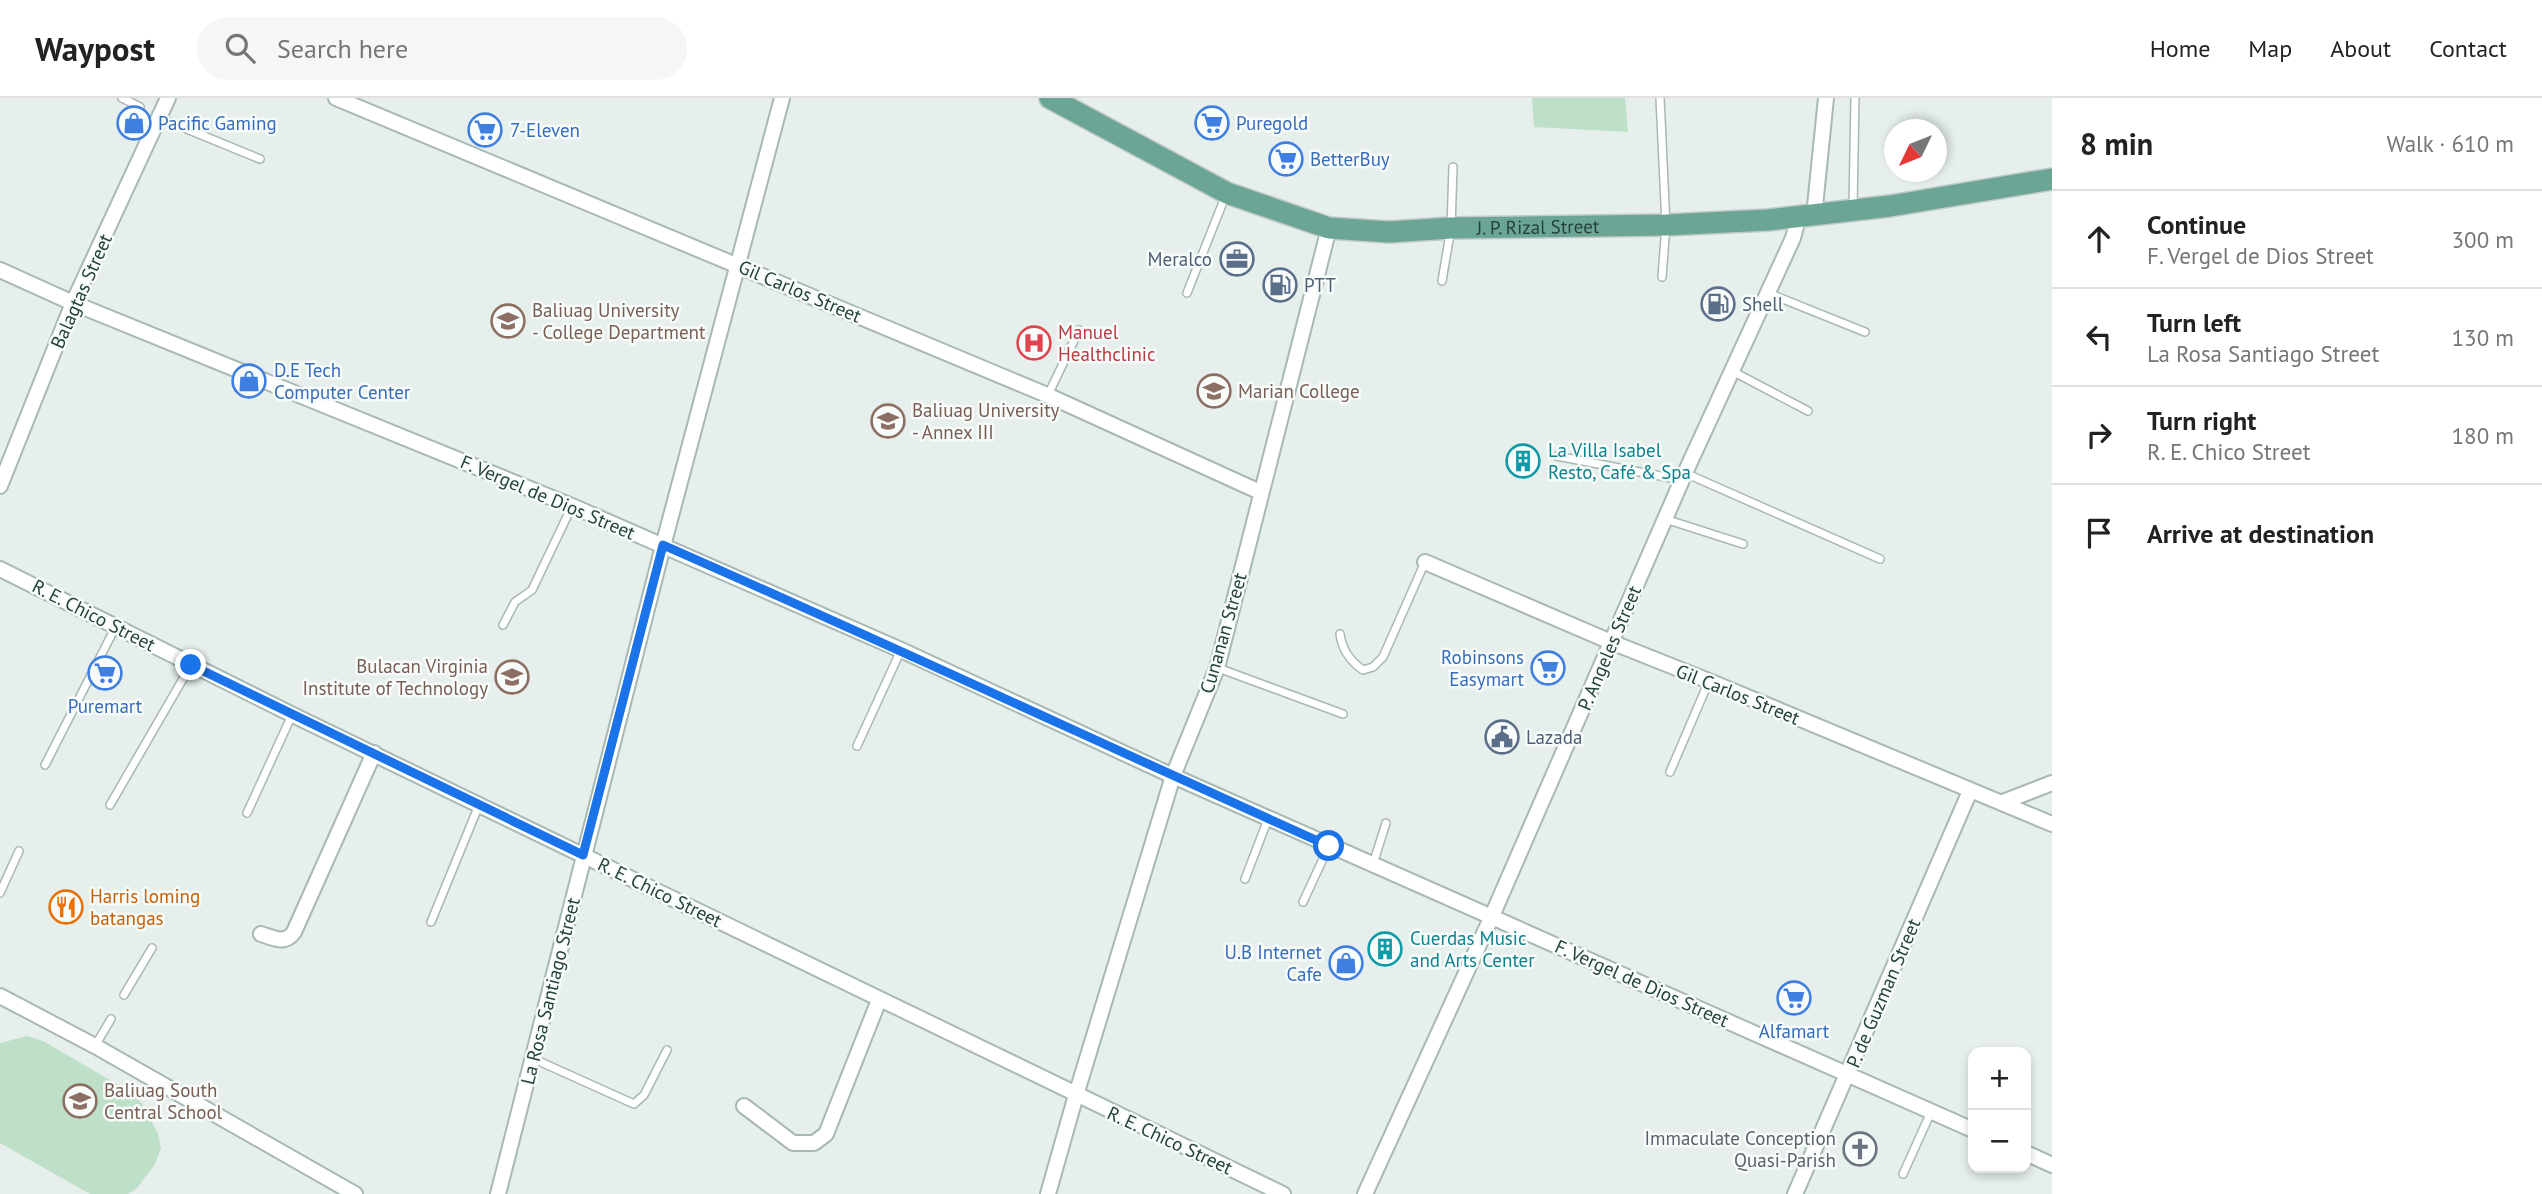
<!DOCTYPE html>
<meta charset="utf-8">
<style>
:root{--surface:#fff;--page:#f6f6f6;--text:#222;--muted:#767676;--line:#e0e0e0}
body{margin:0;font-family:"PT Sans",sans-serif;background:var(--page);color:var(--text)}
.controls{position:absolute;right:21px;bottom:21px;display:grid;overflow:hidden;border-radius:14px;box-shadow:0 4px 10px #0003}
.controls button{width:63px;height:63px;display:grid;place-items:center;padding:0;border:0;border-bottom:2px solid var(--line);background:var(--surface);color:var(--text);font:35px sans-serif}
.compass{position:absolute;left:1884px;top:21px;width:63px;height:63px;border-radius:50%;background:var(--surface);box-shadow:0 4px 10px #0003;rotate:227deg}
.stop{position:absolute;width:21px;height:21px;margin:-16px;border:5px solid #1a73e8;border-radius:50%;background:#fff}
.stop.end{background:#1a73e8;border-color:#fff;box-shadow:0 2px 7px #0008}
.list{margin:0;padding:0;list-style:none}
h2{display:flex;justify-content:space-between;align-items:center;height:91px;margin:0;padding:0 28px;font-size:30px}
h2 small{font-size:23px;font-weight:400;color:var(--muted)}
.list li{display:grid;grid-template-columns:46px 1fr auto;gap:21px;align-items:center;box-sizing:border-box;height:98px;padding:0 28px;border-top:2px solid var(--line)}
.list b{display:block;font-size:26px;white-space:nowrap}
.list p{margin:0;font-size:23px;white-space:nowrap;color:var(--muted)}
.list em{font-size:23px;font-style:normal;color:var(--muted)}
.icon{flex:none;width:38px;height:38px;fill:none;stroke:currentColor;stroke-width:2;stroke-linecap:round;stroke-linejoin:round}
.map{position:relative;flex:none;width:2052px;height:1096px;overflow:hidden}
header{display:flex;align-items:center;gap:42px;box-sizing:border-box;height:98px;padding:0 35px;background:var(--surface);border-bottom:2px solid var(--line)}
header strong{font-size:33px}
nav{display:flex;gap:38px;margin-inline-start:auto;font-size:24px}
.search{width:490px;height:63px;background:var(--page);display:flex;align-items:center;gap:18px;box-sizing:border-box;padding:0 24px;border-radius:38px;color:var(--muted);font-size:26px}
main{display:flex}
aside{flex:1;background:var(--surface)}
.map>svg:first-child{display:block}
.green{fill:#bfe0c8}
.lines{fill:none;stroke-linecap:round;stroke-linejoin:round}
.lane-casing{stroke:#a8b8b2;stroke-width:10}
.street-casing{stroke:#a8b8b2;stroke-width:18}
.primary-casing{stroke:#c2cac8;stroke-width:24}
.lane{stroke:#fff;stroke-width:7}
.street{stroke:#fff;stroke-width:14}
.primary{stroke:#6aa596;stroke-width:21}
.route{stroke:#1a73e8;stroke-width:9}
.labels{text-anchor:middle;stroke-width:5;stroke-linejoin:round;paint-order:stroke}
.shop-label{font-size:19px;fill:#366cbe;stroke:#f7fbf9;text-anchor:start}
.street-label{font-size:19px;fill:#24423a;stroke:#f7fbf9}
.service-label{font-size:19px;fill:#4e5e75;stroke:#f7fbf9;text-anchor:start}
.education-label{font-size:19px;fill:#785e54;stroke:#f7fbf9;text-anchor:start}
.health-label{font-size:19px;fill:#be3a42;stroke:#f7fbf9;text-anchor:start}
.culture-label{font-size:19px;fill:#0d838f;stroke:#f7fbf9;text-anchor:start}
.food-label{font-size:19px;fill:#c56008;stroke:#f7fbf9;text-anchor:start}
.worship-label{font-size:19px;fill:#5b616d;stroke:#f7fbf9;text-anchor:end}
</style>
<header>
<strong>Waypost</strong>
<div class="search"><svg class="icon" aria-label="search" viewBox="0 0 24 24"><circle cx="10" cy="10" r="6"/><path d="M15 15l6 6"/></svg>Search here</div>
<nav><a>Home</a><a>Map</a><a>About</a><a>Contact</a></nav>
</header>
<main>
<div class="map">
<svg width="2052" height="1096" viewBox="0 0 2052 1096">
<rect width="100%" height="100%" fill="#e6efeb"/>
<g class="green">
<path d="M 1532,0 L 1625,0 L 1628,34 L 1534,29 Z"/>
<path d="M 27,938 L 43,943 L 122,989 L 142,1005 L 158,1036 L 161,1050 L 155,1066 L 137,1090 L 128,1096 L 90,1096 L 0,1045 L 0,945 Z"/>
</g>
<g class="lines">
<defs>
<g id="lane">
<path d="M 122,0 L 140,9"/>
<path d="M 1660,0 L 1666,127 L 1662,179"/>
<path d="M 160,20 L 260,61"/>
<path d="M 1853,109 L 1855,0"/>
<path d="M 1442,183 L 1451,130 L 1453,69"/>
<path d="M 1187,195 L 1225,99"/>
<path d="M 1768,195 L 1865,234"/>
<path d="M 1732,273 L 1808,313"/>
<path d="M 1048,297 L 1079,232"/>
<path d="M 1557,358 L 1681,382"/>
<path d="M 1685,375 L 1880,461"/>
<path d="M 1665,421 L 1743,446"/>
<path d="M 503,527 L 515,504 L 532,492 L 572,408"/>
<path d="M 1340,536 C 1342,552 1350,563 1363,572 L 1373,569 L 1383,559 L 1425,464"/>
<path d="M 1218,570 L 1343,616"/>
<path d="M 857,648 L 901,552"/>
<path d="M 45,667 L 116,528"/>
<path d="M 1670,674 L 1709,583"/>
<path d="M 110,707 L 191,567"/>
<path d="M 247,715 L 292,617"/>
<path d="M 1373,766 L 1386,725"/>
<path d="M 1245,781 L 1268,721"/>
<path d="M 0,795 L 19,753"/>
<path d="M 1303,804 L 1329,748"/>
<path d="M 431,824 L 479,707"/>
<path d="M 124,897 L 152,850"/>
<path d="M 95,948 L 111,921"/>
<path d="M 534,961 L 634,1006 L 644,997 L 667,952"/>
<path d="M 1903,1076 L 1931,1014"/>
</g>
<g id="street">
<path d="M 336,0 L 1047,297 L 1260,394"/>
<path d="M 1814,118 L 1826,0"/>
<path d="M 0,172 L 73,205 L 572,408 L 901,552 L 1173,678 L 1973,1032"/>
<path d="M 0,388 L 73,205 L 168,0"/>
<path d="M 1425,464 L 1611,544 L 1709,583 L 2052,726"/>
<path d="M 0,471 L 293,617 L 1283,1096"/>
<path d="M 2003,704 L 2052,685"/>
<path d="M 261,836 C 274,840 285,847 294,834 L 374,655"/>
<path d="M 0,898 L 95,948 L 355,1096"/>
<path d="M 744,1008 L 793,1045 L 814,1045 L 826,1036 L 879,902"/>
<path d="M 2026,1055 L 2052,1067"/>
<path d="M 498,1096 L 663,448 L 782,0"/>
<path d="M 1048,1096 L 1076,997 L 1173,678 L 1217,570 L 1329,130"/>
<path d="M 1365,1096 L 1492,818 L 1685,375 L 1793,140 L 1799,118"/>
<path d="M 1795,1096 L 1970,693"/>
</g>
<g id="primary">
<path id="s1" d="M 1050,0 L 1227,95 L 1329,130 L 1389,134 L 1451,130 L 1666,127 L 1768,122 L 1890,108 L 2052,81"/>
</g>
</defs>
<use href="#lane" class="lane-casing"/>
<use href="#street" class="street-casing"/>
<use href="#primary" class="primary-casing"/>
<use href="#lane" class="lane"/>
<use href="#street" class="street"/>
<use href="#primary" class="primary"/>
</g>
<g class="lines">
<path class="route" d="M 191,567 L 583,757 L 663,447 C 886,545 1107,648 1329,748"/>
</g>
<defs>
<symbol id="shop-ring" viewBox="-11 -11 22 22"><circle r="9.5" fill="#f7fbf9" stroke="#3f7fe0" stroke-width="1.5"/><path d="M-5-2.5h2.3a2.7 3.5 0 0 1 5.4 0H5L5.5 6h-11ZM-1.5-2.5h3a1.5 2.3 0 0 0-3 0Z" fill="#3f7fe0"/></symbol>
<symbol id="supermarket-ring" viewBox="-11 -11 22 22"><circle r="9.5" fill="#f7fbf9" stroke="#3f7fe0" stroke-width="1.5"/><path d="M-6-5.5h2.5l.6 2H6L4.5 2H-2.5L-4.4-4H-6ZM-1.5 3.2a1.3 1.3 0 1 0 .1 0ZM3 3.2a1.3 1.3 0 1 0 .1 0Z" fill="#3f7fe0"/></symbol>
<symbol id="office-ring" viewBox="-11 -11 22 22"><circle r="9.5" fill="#f7fbf9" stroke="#5c6f8a" stroke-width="1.5"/><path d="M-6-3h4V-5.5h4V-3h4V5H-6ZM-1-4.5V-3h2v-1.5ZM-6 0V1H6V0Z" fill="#5c6f8a"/></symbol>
<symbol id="fuel-ring" viewBox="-11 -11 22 22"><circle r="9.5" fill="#f7fbf9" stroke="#5c6f8a" stroke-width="1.5"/><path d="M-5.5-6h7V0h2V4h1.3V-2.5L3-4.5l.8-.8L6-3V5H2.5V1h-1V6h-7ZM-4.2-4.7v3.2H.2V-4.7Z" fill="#5c6f8a"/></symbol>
<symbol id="university-ring" viewBox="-11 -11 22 22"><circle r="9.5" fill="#f7fbf9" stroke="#8d6e63" stroke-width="1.5"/><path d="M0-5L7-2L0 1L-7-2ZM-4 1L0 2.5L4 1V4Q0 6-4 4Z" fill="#8d6e63"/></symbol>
<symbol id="hospital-ring" viewBox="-11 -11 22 22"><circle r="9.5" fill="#f7fbf9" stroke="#e0444e" stroke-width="1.5"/><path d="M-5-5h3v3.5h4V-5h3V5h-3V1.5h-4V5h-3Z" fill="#e0444e"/></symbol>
<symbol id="building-ring" viewBox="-11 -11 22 22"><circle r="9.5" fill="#f7fbf9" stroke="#0f9aa8" stroke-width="1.5"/><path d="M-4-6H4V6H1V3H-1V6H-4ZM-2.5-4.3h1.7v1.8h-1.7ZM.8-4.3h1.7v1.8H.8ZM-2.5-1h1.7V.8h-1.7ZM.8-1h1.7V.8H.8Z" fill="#0f9aa8"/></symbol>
<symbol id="school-ring" viewBox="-11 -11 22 22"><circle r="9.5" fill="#f7fbf9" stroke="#8d6e63" stroke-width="1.5"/><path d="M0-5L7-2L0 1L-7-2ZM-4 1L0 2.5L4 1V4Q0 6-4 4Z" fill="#8d6e63"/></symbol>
<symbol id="civic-ring" viewBox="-11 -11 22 22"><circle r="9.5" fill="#f7fbf9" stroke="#5c6f8a" stroke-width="1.5"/><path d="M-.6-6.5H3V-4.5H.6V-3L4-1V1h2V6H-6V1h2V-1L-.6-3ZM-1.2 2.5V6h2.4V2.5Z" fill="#5c6f8a"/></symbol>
<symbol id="restaurant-ring" viewBox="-11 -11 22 22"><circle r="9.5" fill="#f7fbf9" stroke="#e8710a" stroke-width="1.5"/><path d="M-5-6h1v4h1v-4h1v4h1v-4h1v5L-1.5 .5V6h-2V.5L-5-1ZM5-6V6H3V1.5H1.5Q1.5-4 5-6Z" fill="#e8710a"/></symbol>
<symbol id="church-ring" viewBox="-11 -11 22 22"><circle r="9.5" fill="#f7fbf9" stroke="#6b7280" stroke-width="1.5"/><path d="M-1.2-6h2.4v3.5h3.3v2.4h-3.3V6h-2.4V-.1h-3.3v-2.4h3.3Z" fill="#6b7280"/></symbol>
</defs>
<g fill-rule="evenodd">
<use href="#shop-ring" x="115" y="6" width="38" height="38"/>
<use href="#supermarket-ring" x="1193" y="6" width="38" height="38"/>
<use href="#supermarket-ring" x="466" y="13" width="38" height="38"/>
<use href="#supermarket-ring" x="1267" y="42" width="38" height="38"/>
<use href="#office-ring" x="1218" y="142" width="38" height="38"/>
<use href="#fuel-ring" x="1261" y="168" width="38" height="38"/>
<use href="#fuel-ring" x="1699" y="187" width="38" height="38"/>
<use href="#university-ring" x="489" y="204" width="38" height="38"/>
<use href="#hospital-ring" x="1015" y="226" width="38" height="38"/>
<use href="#shop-ring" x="230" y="264" width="38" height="38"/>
<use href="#university-ring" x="1195" y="274" width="38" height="38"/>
<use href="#university-ring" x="869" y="304" width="38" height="38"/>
<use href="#building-ring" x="1504" y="344" width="38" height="38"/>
<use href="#supermarket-ring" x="1529" y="551" width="38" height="38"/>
<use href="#supermarket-ring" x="86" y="556" width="38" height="38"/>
<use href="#school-ring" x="493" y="560" width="38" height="38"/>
<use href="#civic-ring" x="1483" y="620" width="38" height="38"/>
<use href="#restaurant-ring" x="47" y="790" width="38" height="38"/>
<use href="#building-ring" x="1366" y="832" width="38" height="38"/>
<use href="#shop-ring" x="1327" y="846" width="38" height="38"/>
<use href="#supermarket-ring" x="1775" y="881" width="38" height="38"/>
<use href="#school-ring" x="61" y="984" width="38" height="38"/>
<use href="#church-ring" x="1841" y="1032" width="38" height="38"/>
</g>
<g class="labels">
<g class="shop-label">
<text x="158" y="32">Pacific Gaming</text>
<text x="1236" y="32">Puregold</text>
<text x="510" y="39">7-Eleven</text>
<text x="1310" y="68">BetterBuy</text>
<text x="274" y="279">D.E Tech<tspan x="274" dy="22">Computer Center</tspan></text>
<text x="1524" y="566" text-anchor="end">Robinsons<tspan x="1524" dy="22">Easymart</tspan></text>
<text x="105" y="615" text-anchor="middle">Puremart</text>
<text x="1322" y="861" text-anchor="end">U.B Internet<tspan x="1322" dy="22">Cafe</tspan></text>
<text x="1794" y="940" text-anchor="middle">Alfamart</text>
</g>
<g class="street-label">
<text dy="7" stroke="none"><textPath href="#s1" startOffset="518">J. P. Rizal Street</textPath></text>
<text transform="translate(81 193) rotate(-66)" y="7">Balagtas Street</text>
<text transform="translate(800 193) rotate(23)" y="7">Gil Carlos Street</text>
<text transform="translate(548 399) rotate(23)" y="7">F. Vergel de Dios Street</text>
<text transform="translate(94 517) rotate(27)" y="7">R. E. Chico Street</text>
<text transform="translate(1223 535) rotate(-74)" y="7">Cunanan Street</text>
<text transform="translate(1609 550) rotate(-67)" y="7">P. Angeles Street</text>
<text transform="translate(1738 596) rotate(22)" y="7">Gil Carlos Street</text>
<text transform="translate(660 794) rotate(26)" y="7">R. E. Chico Street</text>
<text transform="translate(1642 885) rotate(24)" y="7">F. Vergel de Dios Street</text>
<text transform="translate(550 893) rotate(-76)" y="7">La Rosa Santiago Street</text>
<text transform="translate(1883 895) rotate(-67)" y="7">P. de Guzman Street</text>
<text transform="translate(1170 1042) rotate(25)" y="7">R. E. Chico Street</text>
</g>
<g class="service-label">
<text x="1212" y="168" text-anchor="end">Meralco</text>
<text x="1304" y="194">PTT</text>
<text x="1742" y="213">Shell</text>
<text x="1526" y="646">Lazada</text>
</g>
<g class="education-label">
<text x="532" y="219">Baliuag University<tspan x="532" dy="22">- College Department</tspan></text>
<text x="1238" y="300">Marian College</text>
<text x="912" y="319">Baliuag University<tspan x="912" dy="22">- Annex III</tspan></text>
<text x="488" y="575" text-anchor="end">Bulacan Virginia<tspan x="488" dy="22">Institute of Technology</tspan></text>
<text x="104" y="999">Baliuag South<tspan x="104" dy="22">Central School</tspan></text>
</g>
<g class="health-label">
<text x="1058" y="241">Manuel<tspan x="1058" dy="22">Healthclinic</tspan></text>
</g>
<g class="culture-label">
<text x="1548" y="359">La Villa Isabel<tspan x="1548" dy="22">Resto, Café &amp; Spa</tspan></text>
<text x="1410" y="847">Cuerdas Music<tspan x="1410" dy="22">and Arts Center</tspan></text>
</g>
<g class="food-label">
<text x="90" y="805">Harris loming<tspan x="90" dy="22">batangas</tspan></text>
</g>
<g class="worship-label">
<text x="1836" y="1047">Immaculate Conception<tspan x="1836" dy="22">Quasi-Parish</tspan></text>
</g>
</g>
</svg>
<div class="controls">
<button>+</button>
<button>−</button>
</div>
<svg class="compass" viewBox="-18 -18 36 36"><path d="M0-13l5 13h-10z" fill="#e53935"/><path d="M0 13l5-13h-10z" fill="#767676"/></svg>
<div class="stop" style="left:1329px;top:748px"></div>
<div class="stop end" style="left:191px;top:567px"></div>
</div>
<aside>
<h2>8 min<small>Walk · 610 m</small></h2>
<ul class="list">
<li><svg class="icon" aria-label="ahead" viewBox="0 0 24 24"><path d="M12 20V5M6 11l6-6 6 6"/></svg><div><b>Continue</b><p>F. Vergel de Dios Street</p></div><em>300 m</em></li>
<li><svg class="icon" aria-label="left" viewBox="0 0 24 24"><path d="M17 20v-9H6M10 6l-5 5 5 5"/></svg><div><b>Turn left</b><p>La Rosa Santiago Street</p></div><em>130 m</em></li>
<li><svg class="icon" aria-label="right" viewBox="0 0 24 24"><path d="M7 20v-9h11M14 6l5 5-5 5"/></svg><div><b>Turn right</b><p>R. E. Chico Street</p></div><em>180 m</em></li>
<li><svg class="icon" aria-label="arrive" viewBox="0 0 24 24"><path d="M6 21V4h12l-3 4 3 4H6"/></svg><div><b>Arrive at destination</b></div></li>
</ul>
</aside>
</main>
